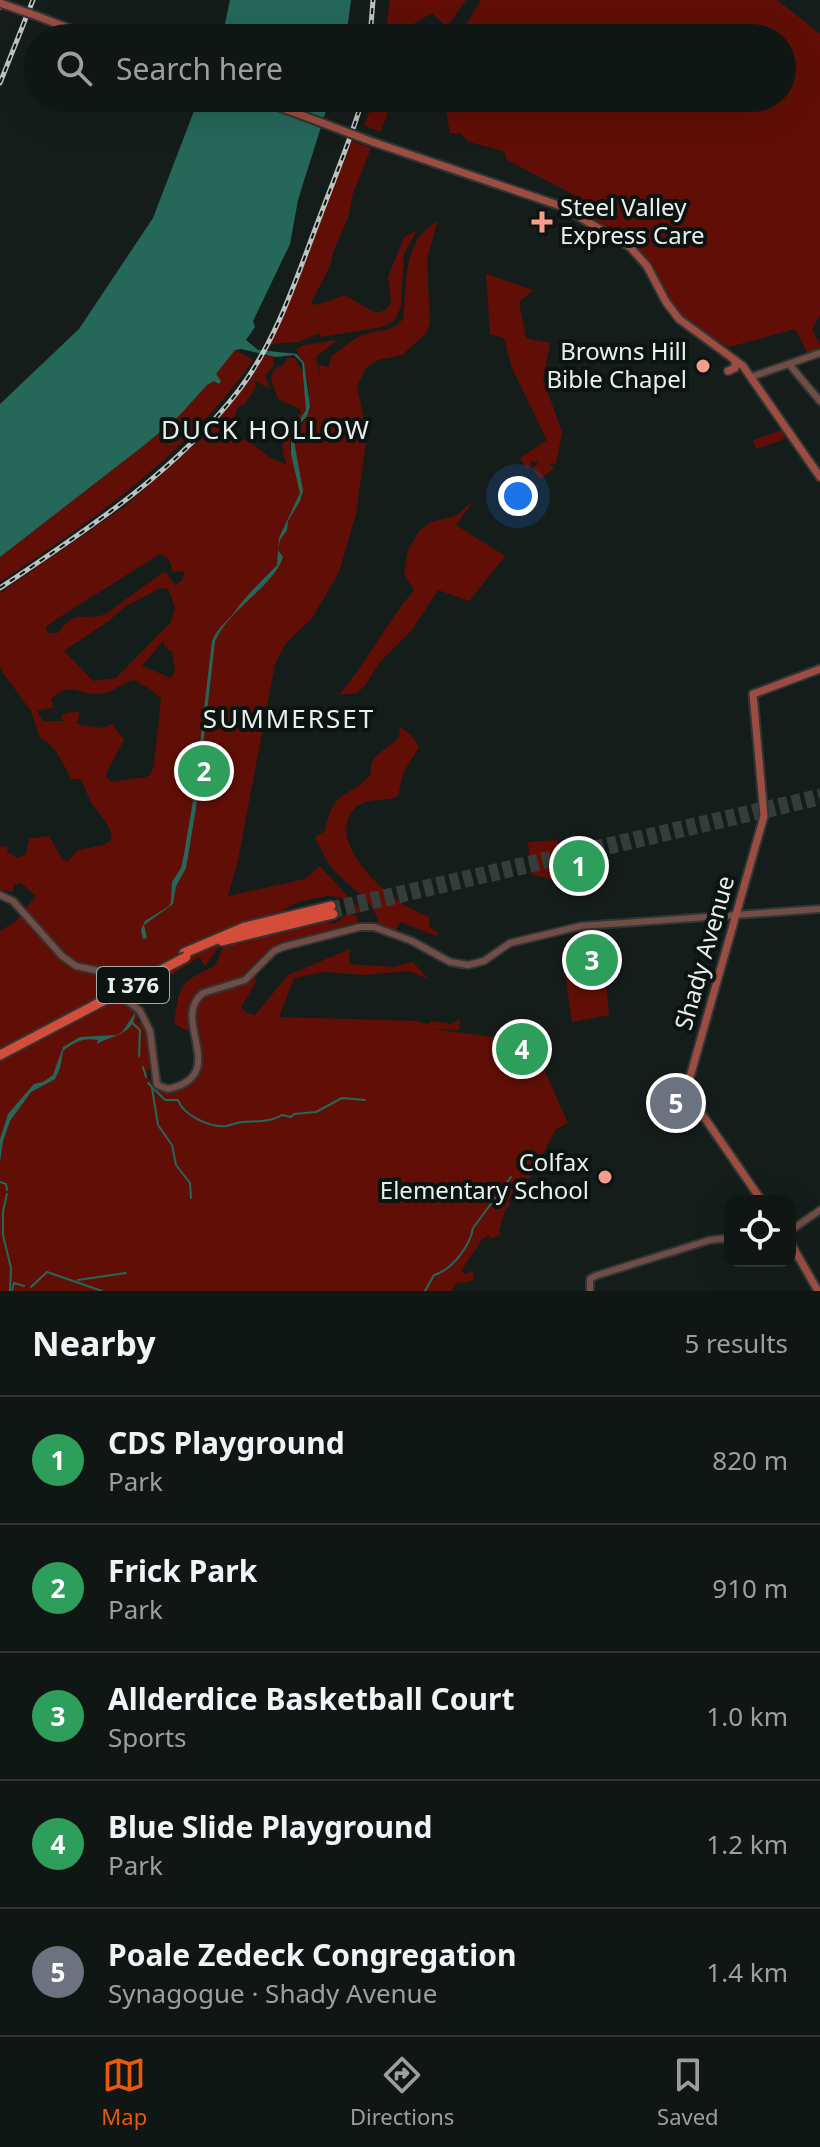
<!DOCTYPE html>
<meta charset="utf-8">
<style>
:root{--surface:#101614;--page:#191f1d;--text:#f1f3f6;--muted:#9c9fa0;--line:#303534;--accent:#ea580c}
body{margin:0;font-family:"Noto Sans",sans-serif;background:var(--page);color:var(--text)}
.controls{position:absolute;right:24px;bottom:24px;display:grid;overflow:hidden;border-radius:16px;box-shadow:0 8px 32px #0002}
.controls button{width:72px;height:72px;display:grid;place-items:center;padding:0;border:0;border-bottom:2px solid var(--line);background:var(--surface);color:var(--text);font:40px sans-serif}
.you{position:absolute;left:518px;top:496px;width:28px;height:28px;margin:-20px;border:6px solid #fff;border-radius:50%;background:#1a73e8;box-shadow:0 0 0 12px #1a73e833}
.badge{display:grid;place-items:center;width:52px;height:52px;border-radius:50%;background:var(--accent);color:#fff;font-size:26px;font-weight:700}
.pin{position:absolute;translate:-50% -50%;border:4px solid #fff;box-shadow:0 2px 8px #0006}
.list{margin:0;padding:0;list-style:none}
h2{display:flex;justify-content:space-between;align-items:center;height:104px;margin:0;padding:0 32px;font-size:34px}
h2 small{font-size:26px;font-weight:400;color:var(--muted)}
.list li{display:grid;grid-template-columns:52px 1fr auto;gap:24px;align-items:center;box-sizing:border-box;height:128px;padding:0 32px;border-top:2px solid var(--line)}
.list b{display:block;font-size:30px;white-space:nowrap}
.list p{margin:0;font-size:26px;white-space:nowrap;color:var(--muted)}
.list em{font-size:26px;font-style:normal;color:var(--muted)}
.icon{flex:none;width:44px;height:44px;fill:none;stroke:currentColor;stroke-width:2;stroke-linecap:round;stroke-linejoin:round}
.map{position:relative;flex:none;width:820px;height:1291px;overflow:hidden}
.search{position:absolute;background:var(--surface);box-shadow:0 8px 32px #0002;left:24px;right:24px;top:24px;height:88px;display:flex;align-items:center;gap:20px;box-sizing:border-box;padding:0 28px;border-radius:44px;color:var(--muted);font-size:30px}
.sheet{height:744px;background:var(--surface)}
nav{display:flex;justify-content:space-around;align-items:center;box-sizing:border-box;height:112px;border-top:2px solid var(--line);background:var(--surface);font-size:22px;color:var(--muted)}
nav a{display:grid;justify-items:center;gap:4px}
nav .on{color:var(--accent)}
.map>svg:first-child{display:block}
.green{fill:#610f06;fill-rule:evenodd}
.water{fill:#25685a}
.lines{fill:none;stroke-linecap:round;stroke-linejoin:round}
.stream{stroke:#25685a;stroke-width:2}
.motorway-tunnel{stroke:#353c3a;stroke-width:9;stroke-dasharray:9 4.5;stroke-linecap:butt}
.secondary-casing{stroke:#313534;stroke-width:10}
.primary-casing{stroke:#313534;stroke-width:11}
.motorway-casing{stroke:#313534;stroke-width:13}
.secondary{stroke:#704d46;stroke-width:6}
.primary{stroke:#9b4d41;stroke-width:7}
.motorway{stroke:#d44d3a;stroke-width:9}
.rail-casing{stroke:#bcc2c0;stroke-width:5}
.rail{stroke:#0c1412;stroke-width:2;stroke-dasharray:6;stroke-linecap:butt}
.primary-bridge-casing{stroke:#313534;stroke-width:11;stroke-linecap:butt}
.motorway-bridge-casing{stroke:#313534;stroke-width:13;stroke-linecap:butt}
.primary-bridge{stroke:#9b4d41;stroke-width:7}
.motorway-bridge{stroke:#d44d3a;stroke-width:9}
.poi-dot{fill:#f49d8d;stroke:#0c1412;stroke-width:3}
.labels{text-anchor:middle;stroke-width:8;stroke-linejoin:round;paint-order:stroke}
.shield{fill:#0c1412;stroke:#a7adab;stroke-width:2}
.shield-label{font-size:22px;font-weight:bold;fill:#eaefed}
.poi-label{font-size:24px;fill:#eaefed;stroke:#0c1412;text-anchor:end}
.street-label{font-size:24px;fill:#eaefed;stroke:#0c1412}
.neighbourhood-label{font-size:26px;letter-spacing:2px;fill:#eaefed;stroke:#0c1412}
</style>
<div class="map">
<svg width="820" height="1291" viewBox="0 0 820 1291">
<rect width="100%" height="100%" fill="#151d1b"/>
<g class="green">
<path d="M 390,0 L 466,0 L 447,27 L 432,13 L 403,30 L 401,38 L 385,38 Z"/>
<path d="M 481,0 L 777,0 L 820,34 L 820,315 L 812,330 L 820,344 L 820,350 L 808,354 L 795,329 L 729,347 L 699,331 L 680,314 L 667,296 L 647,258 L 633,245 L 588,217 L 582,199 L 507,160 L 504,151 L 469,142 L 460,133 L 450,133 L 444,98 L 782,98 L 782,38 L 453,38 L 465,26 Z"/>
<path d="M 375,98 L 389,98 L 387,116 L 380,132 L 364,125 Z"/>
<path d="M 352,141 L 371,148 L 353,193 L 348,218 L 333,252 L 330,266 L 311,303 L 317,305 L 344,295 L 376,313 L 386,310 L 391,301 L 388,277 L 404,237 L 417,230 L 404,254 L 401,306 L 395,320 L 382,327 L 321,337 L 319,333 L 298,342 L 269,344 Z"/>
<path d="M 435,222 L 437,223 L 427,259 L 430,324 L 425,334 L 402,355 L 378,360 L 366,368 L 357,386 L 367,435 L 356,514 L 339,572 L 312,618 L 286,643 L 275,664 L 238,860 L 228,896 L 305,879 L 320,866 L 362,912 L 353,913 L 341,897 L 327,896 L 298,902 L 282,911 L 235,925 L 205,966 L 199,957 L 125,1005 L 138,1013 L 137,1021 L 145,1026 L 150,1065 L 147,1076 L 159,1091 C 168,1094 174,1091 182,1088 C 223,1075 182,1024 202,999 C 210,989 238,988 252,977 L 255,978 L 256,982 L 241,1007 L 245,1012 L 255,1015 L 288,975 L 350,949 L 349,964 L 394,967 L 413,962 L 428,979 L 409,971 L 364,975 L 325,972 L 294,978 L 279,1017 L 416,1021 L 428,1024 L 432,1021 L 451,1024 L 460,1019 L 459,1030 L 432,1029 L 540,1043 L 542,1065 L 568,1123 L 556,1129 L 531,1177 L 526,1180 L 522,1188 L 513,1193 L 509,1199 L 510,1206 L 506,1208 L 499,1230 L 501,1234 L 489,1240 L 490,1235 L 483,1238 L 461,1271 L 466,1274 L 473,1271 L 474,1279 L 469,1282 L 456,1283 L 452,1291 L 0,1291 L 0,931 L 15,922 L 36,896 L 21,883 L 13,885 L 14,892 L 0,890 L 0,846 L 8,847 L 7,852 L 18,858 L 26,854 L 29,839 L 49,836 L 62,859 L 68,861 L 78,850 L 104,845 L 112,839 C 111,822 96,813 89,798 C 86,791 84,785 81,779 L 71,779 C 63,763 56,746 40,738 L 31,711 L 3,673 L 0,666 L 0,593 L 125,506 L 207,434 L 250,380 L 263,357 L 268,355 L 276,357 L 273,358 L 273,366 L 265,376 L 270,389 L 254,380 L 256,387 L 244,405 L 238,406 L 233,422 L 219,428 L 219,434 L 249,441 L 269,457 L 287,465 C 281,452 281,437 287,424 L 291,423 L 301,413 L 300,409 L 278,399 C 274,383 265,380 278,366 L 282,367 L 287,358 L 295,358 L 304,374 L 306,410 C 297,426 288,433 291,454 L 295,452 L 294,441 L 297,427 L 298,430 C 318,405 307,371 296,349 L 304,345 L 337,340 L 316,357 L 320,377 L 319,365 L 329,367 L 332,355 C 341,350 350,341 360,336 C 375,329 391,334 403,319 C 407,284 402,244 435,222 ZM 160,554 L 169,559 L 173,572 L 185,571 L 182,581 L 175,585 L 166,572 L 162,573 L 106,614 C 85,622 75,607 58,633 L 49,633 L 46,630 L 46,627 L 58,618 ZM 160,588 L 168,589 L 175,607 L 171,622 L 116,678 L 93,681 L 64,651 L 110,620 L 123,608 ZM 163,641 L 166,648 L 172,652 L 175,671 L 171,678 L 142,666 ZM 134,680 L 152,690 L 161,699 L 154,766 L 150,775 L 146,777 L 112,782 L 107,778 L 106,773 L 124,740 L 112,724 L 103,728 L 76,724 L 80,714 L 77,711 L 63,714 L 61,718 L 63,721 L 43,721 L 37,711 L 53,708 L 51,699 C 71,678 84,699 105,693 C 116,690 123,682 134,680 Z"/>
<path d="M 486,274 L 533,290 L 519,302 L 526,338 L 550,343 L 543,379 L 562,432 L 556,464 L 549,463 L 554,469 L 540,479 L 532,468 L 539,462 L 530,461 L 532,465 L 527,469 L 520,458 L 547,440 L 512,368 L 504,338 L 490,334 Z"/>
<path d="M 235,350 L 253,360 C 188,454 94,519 0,582 L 0,557 L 147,443 L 179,416 L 207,385 L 218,379 L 215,374 Z"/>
<path d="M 782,430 L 785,439 L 756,449 L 753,440 Z"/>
<path d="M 474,500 L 456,525 L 505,556 L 469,601 L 438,590 L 411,631 L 379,663 L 366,684 L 357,693 L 339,695 C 367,662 386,623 414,590 L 404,574 L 408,550 L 420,530 L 431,522 L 456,516 Z"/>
<path d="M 399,726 L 411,735 L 419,747 L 403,773 L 398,796 C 387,803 366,796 354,809 C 327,839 377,887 401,903 C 410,909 420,913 429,917 L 429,926 L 438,933 L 437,936 L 400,922 L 395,932 L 379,925 C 376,902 350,888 335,871 C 326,862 321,849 315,837 L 325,831 C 335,784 349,801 371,774 C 367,754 390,750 400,735 Z"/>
<path d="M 557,840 L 559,882 L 531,874 L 528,842 Z"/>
<path d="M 348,913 L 357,916 L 358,922 L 285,943 L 267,951 L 236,981 L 201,992 L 192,1002 L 192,1034 L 174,1023 C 180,984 179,982 215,966 L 223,947 L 327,920 L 334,924 Z"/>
<path d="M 603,949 L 609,1015 L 572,1022 L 562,953 Z"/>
</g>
<g class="water">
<path d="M 230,0 L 351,0 L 346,38 L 222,38 Z"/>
<path d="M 199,98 L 330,98 L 298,200 L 290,244 L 253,321 L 255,327 L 246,340 L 258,350 L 297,354 L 304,363 L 310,406 L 307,416 L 297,427 L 294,441 L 303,491 L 300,501 L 288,521 L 287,530 L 280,540 L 278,550 L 283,557 C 274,586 229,609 215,641 L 196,808 L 186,868 L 176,886 L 173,904 L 144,925 L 147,938 L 143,939 L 141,930 L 145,921 L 169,906 L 171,902 L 172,882 L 181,868 L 184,854 L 194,795 L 212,641 C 218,627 228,621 236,610 C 248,593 263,580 277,565 L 279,538 L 300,493 L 291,454 L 291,433 L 306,410 L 302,363 L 294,355 L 276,357 L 241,349 L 235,350 L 216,374 L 221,381 L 219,384 L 214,381 L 207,385 L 179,416 L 147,443 L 0,557 L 0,404 L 79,329 L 153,218 Z"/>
<path d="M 135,1013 C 134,1035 112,1035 97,1044 L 98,1040 C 85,1037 73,1042 63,1051 L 60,1068 L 55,1079 L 31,1092 L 10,1121 L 3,1141 L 0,1162 L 0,1139 L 8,1114 L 34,1084 L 43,1082 L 53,1075 L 63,1047 L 80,1037 L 117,1035 L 122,1032 Z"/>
</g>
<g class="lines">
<g class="stream">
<path d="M 131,1022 L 140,1030 L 139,1056"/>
<path d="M 143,1067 L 146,1077"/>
<path d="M 148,1083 L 165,1100 L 178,1100 C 183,1115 210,1128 226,1126 C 232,1125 237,1122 244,1122 C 257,1121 271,1122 282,1115 L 291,1117 L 294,1114 L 316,1112 L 342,1098 L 365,1100"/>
<path d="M 152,1088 L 158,1125 L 172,1145 L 176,1165 L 190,1183 L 191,1198"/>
<path d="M 0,1182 L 6,1184 L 7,1190"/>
<path d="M 7,1194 L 3,1211 L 3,1235 L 11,1268 L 10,1291"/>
<path d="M 78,1280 L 126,1273"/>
<path d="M 31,1287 L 47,1272 L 102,1291"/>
<path d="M 12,1291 L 14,1283 L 24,1286"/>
<path d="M 425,1291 L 434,1275 C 452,1270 470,1246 473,1228 L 511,1177"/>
</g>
<g class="motorway-tunnel">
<path d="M 331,906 L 820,793"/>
<path d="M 333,914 L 820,801"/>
</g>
<defs>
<g id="secondary">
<path d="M 789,364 L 820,401"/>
<path d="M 751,377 L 820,353"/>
<path d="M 0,895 L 13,901 L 62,956 L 76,966 L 99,971 L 114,990 L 140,1011 L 150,1031 L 157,1085 L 168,1089 C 232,1075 169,1019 203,993 L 245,980 L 274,951 L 283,947 L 360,927 L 374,927 L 412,941 L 450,962 L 468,965 L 484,961 L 510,943 L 581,926 L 820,909"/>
<path d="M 790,1231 L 820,1210"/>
<path d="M 590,1291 L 590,1279 L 595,1276 L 710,1240 L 730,1238"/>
</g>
<g id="primary">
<path d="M 37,16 L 94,38"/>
<path d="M 255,98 L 320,122"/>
<path d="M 373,142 L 561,206 L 630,247 L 647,266 L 666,302 L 679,319 L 743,366 L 820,477"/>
<path d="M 728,371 L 735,368 L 735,360"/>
<path d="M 762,1201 L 686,1091 L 764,816 L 753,694 L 820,669"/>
<path d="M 790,1242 L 818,1291"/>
</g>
<g id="motorway">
<path d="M 222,941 L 333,914"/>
<path d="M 184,953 L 245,927 L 331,906"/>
<path d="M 0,1055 L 80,1013"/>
</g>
</defs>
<use href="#secondary" class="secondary-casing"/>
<use href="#primary" class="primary-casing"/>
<use href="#motorway" class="motorway-casing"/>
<use href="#secondary" class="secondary"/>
<use href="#primary" class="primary"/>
<use href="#motorway" class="motorway"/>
<defs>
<g id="rail">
<path d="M 0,7 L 2,0"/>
<path d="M 370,38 L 373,0"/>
<path d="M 0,83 L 33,0"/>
<path d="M 0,588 C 85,531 176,472 239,390 C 277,340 297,276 319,219 C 334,179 351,139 363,98"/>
</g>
</defs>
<use href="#rail" class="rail-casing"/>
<use href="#rail" class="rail"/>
<defs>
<g id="primary-bridge">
<path d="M 0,3 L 37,16"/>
<path d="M 320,122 L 373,142"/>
</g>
<path id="motorway-bridge" d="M 80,1013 L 186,957"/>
</defs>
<use href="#primary-bridge" class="primary-bridge-casing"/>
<use href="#motorway-bridge" class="motorway-bridge-casing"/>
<use href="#primary-bridge" class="primary-bridge"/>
<use href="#motorway-bridge" class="motorway-bridge"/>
</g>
<g class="poi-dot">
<path d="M538 210h8v8h8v8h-8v8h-8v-8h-8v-8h8z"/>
<circle cx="703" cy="366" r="8"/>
<circle cx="605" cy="1177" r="8"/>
</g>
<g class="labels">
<rect class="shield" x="97" y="967" width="72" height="36" rx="6"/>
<g class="shield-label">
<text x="133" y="993">I 376</text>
</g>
<g class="poi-label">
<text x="560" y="216" text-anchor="start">Steel Valley<tspan x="560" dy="28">Express Care</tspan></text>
<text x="687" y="360">Browns Hill<tspan x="687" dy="28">Bible Chapel</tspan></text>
<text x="589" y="1171">Colfax<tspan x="589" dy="28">Elementary School</tspan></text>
</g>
<g class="street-label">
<text transform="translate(705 953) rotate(-74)" y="8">Shady Avenue</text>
</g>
<g class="neighbourhood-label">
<text x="266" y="439">DUCK HOLLOW</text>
<text x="289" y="728">SUMMERSET</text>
</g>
</g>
</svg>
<div class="controls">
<button><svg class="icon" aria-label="locate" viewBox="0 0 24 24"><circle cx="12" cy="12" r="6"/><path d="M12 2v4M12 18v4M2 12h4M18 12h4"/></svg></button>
</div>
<div class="you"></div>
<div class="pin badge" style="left:579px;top:866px;background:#2e9e5b">1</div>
<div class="pin badge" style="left:204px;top:771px;background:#2e9e5b">2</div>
<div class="pin badge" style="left:592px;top:960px;background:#2e9e5b">3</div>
<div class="pin badge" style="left:522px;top:1049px;background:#2e9e5b">4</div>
<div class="pin badge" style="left:676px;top:1103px;background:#6b7280">5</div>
<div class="search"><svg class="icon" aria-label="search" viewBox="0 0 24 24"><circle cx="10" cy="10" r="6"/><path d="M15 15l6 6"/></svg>Search here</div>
</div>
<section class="sheet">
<h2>Nearby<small>5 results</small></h2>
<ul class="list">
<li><span class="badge" style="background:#2e9e5b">1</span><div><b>CDS Playground</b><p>Park</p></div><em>820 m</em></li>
<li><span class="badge" style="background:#2e9e5b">2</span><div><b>Frick Park</b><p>Park</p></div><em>910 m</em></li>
<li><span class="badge" style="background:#2e9e5b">3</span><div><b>Allderdice Basketball Court</b><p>Sports</p></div><em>1.0 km</em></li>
<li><span class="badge" style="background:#2e9e5b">4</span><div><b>Blue Slide Playground</b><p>Park</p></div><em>1.2 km</em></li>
<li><span class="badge" style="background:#6b7280">5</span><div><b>Poale Zedeck Congregation</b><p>Synagogue · Shady Avenue</p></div><em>1.4 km</em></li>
</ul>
</section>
<nav>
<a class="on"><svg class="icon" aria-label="map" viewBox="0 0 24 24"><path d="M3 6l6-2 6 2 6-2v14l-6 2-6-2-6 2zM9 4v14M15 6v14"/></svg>Map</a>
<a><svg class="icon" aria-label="directions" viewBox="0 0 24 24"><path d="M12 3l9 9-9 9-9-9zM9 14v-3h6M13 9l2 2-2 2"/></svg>Directions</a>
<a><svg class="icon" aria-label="saved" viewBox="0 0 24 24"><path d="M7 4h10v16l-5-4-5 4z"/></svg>Saved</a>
</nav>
